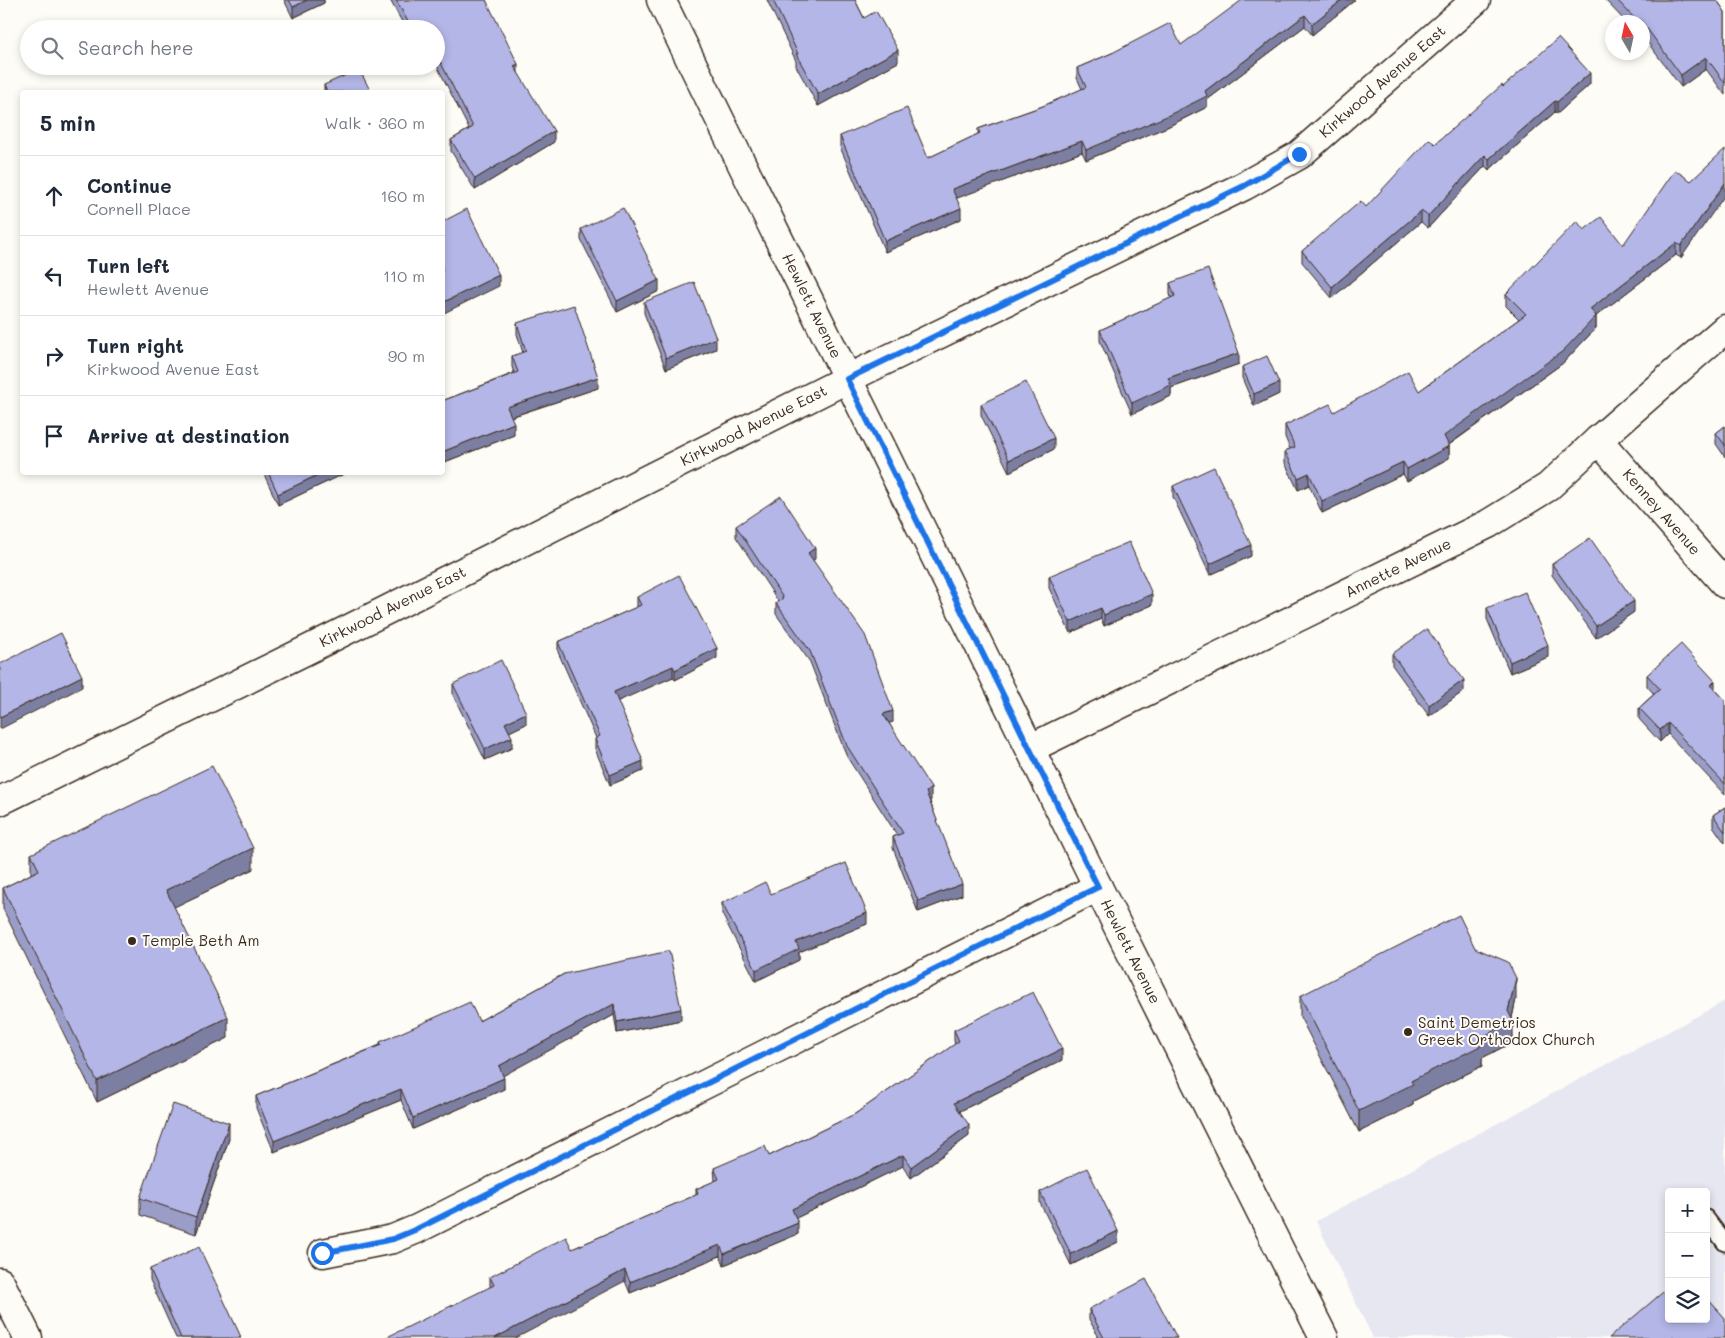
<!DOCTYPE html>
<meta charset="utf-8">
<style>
:root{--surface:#fff;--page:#f2f2f3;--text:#1f2937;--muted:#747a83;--line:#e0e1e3}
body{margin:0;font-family:Mali,sans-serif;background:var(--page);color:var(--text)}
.controls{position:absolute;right:15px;bottom:15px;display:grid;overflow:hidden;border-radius:5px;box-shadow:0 2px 8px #0003}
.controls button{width:45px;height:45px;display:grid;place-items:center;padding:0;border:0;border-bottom:1px solid var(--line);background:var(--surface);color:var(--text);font:25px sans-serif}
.compass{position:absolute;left:1605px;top:15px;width:45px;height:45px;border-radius:50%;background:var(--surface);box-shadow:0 2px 8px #0003;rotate:351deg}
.stop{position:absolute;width:15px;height:15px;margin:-11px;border:4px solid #1a73e8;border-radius:50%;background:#fff}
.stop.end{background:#1a73e8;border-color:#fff;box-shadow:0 1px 5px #0008}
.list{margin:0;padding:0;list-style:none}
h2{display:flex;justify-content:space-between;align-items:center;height:65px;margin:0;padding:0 20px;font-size:21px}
h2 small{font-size:16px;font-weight:400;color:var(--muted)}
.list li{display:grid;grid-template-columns:32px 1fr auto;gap:15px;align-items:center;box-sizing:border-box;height:80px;padding:0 20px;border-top:1px solid var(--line)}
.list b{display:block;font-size:19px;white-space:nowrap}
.list p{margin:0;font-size:16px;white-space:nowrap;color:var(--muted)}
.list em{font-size:16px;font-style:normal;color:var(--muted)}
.icon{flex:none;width:28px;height:28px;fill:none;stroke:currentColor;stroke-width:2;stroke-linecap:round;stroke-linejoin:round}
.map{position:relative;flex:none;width:1725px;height:1338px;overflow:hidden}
.search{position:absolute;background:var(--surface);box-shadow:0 2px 8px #0003;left:20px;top:20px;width:425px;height:55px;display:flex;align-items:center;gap:12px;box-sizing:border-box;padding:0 18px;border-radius:28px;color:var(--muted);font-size:19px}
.panel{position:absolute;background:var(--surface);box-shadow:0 2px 8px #0003;left:20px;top:90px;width:425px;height:385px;border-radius:5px}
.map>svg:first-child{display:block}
.built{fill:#e7e7f2;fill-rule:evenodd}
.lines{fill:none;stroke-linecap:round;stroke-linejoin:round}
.lane-casing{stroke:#3b2a1e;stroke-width:19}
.street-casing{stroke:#3b2a1e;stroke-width:31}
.secondary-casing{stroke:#3b2a1e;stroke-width:31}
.lane{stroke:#fdfcf7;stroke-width:15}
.street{stroke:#fdfcf7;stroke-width:28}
.secondary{stroke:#fdfcf7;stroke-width:28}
.wall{fill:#9a9dc7;stroke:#3b2a1e}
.shaded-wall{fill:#7d7fa2;stroke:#3b2a1e}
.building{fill:#b3b6e7;stroke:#3b2a1e}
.route{stroke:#1a73e8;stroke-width:6}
.poi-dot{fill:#3b2a1e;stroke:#fdfcf7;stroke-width:2}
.labels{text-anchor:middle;stroke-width:4;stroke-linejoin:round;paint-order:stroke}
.street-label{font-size:15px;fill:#3b2a1e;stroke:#fdfcf7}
.poi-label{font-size:15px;fill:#3b2a1e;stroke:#fdfcf7;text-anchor:start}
</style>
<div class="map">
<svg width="1725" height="1338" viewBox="0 0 1725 1338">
<rect width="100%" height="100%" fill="#fdfcf7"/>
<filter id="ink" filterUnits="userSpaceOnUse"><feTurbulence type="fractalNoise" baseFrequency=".02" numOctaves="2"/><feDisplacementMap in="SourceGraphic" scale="10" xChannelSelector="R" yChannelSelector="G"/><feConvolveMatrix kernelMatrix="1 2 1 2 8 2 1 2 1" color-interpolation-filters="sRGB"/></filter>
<g filter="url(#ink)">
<path class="built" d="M 1725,1001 L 1725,1338 L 1373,1338 L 1316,1221 ZM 1669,1192 L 1706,1192 L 1706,1319 L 1669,1319 Z"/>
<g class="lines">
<defs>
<path id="lane" d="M 1706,1218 L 1725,1243"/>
<g id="street">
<path id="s1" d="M 1598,440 L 1725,584"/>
<path id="s2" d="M 1031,748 L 1488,524 L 1548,487 L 1598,440 L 1725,329"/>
<path id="s3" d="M 0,801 L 309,649 L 847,379 L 1244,186 L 1299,155 L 1476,0"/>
<path d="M 323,1253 L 393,1239 L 417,1229 L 1098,887"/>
</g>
<g id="secondary">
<path id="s4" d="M 661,0 L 1098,887 L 1324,1338"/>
<path d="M 0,1282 L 28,1338"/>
</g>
</defs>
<use href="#lane" class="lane-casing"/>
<use href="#street" class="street-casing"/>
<use href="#secondary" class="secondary-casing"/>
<use href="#lane" class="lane"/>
<use href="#street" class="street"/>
<use href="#secondary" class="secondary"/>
</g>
<g class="wall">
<path d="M 284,0 L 324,0 L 324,3 L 293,18 Z"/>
<path d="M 390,0 L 486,0 L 518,73 L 554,142 L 475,190 L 451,151 L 451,140 L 469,129 L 436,64 L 436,29 L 406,29 Z"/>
<path d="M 767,0 L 855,0 L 864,18 L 898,62 L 818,106 L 796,66 L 796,61 Z"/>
<path d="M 1355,0 L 1312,35 L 1305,26 L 1207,100 L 1207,107 L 1167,127 L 1086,160 L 1082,152 L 956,198 L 961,219 L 885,252 L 840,147 L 840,136 L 928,158 L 978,134 L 978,129 L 1043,106 L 1082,89 L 1077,78 L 1077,68 L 1112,53 L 1181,45 Z"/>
<path d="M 1605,0 L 1717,0 L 1725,12 L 1725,95 L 1706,69 L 1681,87 L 1642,35 L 1642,22 L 1626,22 Z"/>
<path d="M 1590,84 L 1557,114 L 1555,112 L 1489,170 L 1485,166 L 1428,228 L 1421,222 L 1332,298 L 1302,262 L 1302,251 L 1366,207 L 1435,144 L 1503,87 Z"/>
<path d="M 324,85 L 371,92 L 324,92 Z"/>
<path d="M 1691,181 L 1681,258 L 1676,255 L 1596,316 L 1596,328 L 1563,363 L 1449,445 L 1449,458 L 1407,481 L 1403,474 L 1322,513 L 1309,485 L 1298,490 L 1285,463 L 1285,451 L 1290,449 L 1285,437 L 1285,425 L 1334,412 L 1419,391 L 1519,319 L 1506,306 L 1506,294 L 1584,230 L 1623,245 Z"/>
<path d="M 581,229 L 659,291 L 617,312 L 581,240 Z"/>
<path d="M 1170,283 L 1239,364 L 1171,388 L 1171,396 L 1132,414 L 1100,341 L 1100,330 L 1171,298 L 1170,294 Z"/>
<path d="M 644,302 L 716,349 L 666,369 L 644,313 Z"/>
<path d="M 517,323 L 598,388 L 511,417 L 514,435 L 442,463 L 442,401 L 514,373 L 512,367 L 512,356 L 523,353 L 517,334 Z"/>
<path d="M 1242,367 L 1279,394 L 1254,406 L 1242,378 Z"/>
<path d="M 981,404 L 1054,449 L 1009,472 L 981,415 Z"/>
<path d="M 1725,426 L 1725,457 L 1716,444 L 1716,433 Z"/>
<path d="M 263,472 L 348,472 L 278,505 Z"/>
<path d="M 1173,486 L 1251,556 L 1210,575 L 1173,497 Z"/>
<path d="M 736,526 L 815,559 L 813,561 L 893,722 L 889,723 L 931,800 L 930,801 L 962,895 L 918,912 L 893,848 L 893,837 L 897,835 L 847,757 L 810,662 L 776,614 L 776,603 L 778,601 L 736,537 Z"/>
<path d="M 1552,564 L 1634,612 L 1596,638 L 1552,575 Z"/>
<path d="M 1049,576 L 1152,605 L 1104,626 L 1101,619 L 1070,633 L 1049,588 Z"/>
<path d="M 637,597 L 717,658 L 675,680 L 673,677 L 617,701 L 643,771 L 610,785 L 595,749 L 595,739 L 596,738 L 558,652 L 558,642 L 637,607 Z"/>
<path d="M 1487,608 L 1548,657 L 1510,673 L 1487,619 Z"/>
<path d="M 1392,654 L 1464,691 L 1429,716 L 1392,665 Z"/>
<path d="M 1647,675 L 1715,689 L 1725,700 L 1725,795 L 1668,734 L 1660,742 L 1639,719 L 1639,708 L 1654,694 L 1647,686 Z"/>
<path d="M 453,684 L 526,724 L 509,732 L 512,748 L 485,760 L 453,695 Z"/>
<path d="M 1725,807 L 1725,843 L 1713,826 L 1713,815 Z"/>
<path d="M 31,854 L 253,869 L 174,907 L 228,1038 L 97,1102 L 3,909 L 3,888 L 31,874 Z"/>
<path d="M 771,894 L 867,924 L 799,952 L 799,960 L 756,981 L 722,914 L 722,903 Z"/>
<path d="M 564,974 L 681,1020 L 617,1033 L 614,1015 L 503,1075 L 504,1089 L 413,1129 L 401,1100 L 274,1152 L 256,1108 L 256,1096 L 380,1045 L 380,1042 L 479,1021 Z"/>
<path d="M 1300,996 L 1516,999 L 1512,1018 L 1513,1042 L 1482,1058 L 1482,1066 L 1413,1101 L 1413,1105 L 1359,1132 L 1300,1017 Z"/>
<path d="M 954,1030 L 1062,1060 L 960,1111 L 969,1136 L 911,1178 L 903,1166 L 796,1218 L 798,1234 L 724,1265 L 720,1256 L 630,1293 L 625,1281 L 490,1288 L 490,1277 L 572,1249 L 696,1195 L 696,1189 L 715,1181 L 714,1168 L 769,1156 L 855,1114 L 955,1044 L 954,1041 Z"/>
<path d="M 229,1139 L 196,1234 L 140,1215 L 140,1198 Z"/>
<path d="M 1040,1192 L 1118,1242 L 1071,1265 L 1040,1203 Z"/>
<path d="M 150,1269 L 241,1338 L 176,1338 L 150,1280 Z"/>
<path d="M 1089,1309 L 1177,1338 L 1099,1338 L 1089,1319 Z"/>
</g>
<g class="shaded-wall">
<path d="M 307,0 L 324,0 L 324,3 L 293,18 L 293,7 Z"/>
<path d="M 1342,0 L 1355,0 L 1312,35 L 1312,24 Z"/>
<path d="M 1305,15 L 1305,26 L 1207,100 L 1207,107 L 1167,127 L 1086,160 L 1086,150 L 1205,91 Z"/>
<path d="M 421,22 L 421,29 L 411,29 L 411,27 Z"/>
<path d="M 898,50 L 898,62 L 818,106 L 818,94 Z"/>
<path d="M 1706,57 L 1706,69 L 1681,87 L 1681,75 Z"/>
<path d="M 518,64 L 518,75 L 514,66 Z"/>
<path d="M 1590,73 L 1590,84 L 1557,114 L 1557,102 Z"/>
<path d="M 1555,101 L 1555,112 L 1489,170 L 1489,159 Z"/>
<path d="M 554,131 L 554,142 L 475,190 L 475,179 Z"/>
<path d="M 1082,141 L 1082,152 L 952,200 L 952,189 Z"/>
<path d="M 1485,155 L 1485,166 L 1428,228 L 1428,216 Z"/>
<path d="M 1725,183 L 1725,195 L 1681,258 L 1681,246 Z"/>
<path d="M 961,208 L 961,219 L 885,252 L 885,241 Z"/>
<path d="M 1421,211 L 1421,222 L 1332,298 L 1332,287 Z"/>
<path d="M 1676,243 L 1676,255 L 1596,316 L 1596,328 L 1563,363 L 1444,448 L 1444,436 L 1590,309 Z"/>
<path d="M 499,275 L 499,286 L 442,314 L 442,303 Z"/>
<path d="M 659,280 L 659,291 L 617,312 L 617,301 Z"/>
<path d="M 716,338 L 716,349 L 666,369 L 666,358 Z"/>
<path d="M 1239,353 L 1239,364 L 1171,388 L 1171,396 L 1132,414 L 1132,403 L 1168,378 Z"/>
<path d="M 598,377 L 598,388 L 507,418 L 507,407 Z"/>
<path d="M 1279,383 L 1279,394 L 1254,406 L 1254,394 Z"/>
<path d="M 514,423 L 514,435 L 442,463 L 442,452 Z"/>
<path d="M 1054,438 L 1054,449 L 1009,472 L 1009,460 Z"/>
<path d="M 1449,446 L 1449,458 L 1407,481 L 1407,469 Z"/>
<path d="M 1403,462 L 1403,474 L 1322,513 L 1322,501 Z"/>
<path d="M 324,472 L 348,472 L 278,505 L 278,494 Z"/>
<path d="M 1309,473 L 1309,485 L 1298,490 L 1298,478 Z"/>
<path d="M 1251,545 L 1251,556 L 1210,575 L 1210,564 Z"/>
<path d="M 815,548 L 815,559 L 808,564 L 808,553 Z"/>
<path d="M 1152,594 L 1152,605 L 1104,626 L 1104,615 Z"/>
<path d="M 1634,601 L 1634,612 L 1596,638 L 1596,626 Z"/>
<path d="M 1101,608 L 1101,619 L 1070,633 L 1070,622 Z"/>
<path d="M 1548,645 L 1548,657 L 1510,673 L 1510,662 Z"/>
<path d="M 717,648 L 717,658 L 675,680 L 675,670 Z"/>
<path d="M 673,666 L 673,677 L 614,703 L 614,692 Z"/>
<path d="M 82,676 L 82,687 L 0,729 L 0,717 Z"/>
<path d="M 1464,680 L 1464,691 L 1429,716 L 1429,705 Z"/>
<path d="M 1715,681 L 1715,692 L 1711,685 Z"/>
<path d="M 893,711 L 893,722 L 883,725 L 883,714 Z"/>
<path d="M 526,713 L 526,724 L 505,734 L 505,723 Z"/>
<path d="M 1668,723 L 1668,734 L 1660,742 L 1660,730 Z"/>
<path d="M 512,737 L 512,748 L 485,760 L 485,749 Z"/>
<path d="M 643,761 L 643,771 L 610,785 L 610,775 Z"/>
<path d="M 931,788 L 931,800 L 926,803 L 926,792 Z"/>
<path d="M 253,848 L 253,869 L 166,911 L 166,890 Z"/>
<path d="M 962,884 L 962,895 L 918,912 L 918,901 Z"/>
<path d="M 867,913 L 867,924 L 799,952 L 799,960 L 756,981 L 756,970 L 796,942 Z"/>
<path d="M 1516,978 L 1516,999 L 1511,1022 L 1513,1021 L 1513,1042 L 1482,1058 L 1482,1066 L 1413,1101 L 1413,1105 L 1359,1132 L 1359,1111 L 1411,1081 L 1478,1039 L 1508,1011 Z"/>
<path d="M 614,1004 L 614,1015 L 499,1078 L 499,1066 Z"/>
<path d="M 681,1009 L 681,1020 L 617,1033 L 617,1022 Z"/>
<path d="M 228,1017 L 228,1038 L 97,1102 L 97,1081 Z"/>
<path d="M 1062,1049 L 1062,1060 L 954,1114 L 954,1103 Z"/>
<path d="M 504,1078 L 504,1089 L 413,1129 L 413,1118 Z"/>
<path d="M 401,1089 L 401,1100 L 274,1152 L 274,1141 Z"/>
<path d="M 229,1123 L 229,1139 L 196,1234 L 196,1217 Z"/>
<path d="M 969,1125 L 969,1136 L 911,1178 L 911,1167 Z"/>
<path d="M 903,1155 L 903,1166 L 792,1220 L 792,1209 Z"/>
<path d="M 798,1223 L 798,1234 L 724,1265 L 724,1254 Z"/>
<path d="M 1118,1231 L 1118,1242 L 1071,1265 L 1071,1254 Z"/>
<path d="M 720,1245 L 720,1256 L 630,1293 L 630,1282 Z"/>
<path d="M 625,1270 L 625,1281 L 516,1338 L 495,1338 Z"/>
</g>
<g class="building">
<path d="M 289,0 L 307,0 L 293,7 Z"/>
<path d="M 396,0 L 486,0 L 518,64 L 514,66 L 554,131 L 475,179 L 451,140 L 473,127 L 436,53 L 436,29 L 424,29 L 421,22 L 411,27 Z"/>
<path d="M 773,0 L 855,0 L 864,18 L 876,11 L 898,50 L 818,94 L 796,54 L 798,54 Z"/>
<path d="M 1242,0 L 1342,0 L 1312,24 L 1305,15 L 1205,91 L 1207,96 L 1167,116 L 1086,150 L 1082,141 L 952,189 L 961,208 L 885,241 L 840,136 L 907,108 L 928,158 L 980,133 L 978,129 L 1043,106 L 1086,87 L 1077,68 L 1112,53 L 1170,23 L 1181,45 Z"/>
<path d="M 1617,0 L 1717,0 L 1725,12 L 1725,83 L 1706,57 L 1681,75 L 1640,19 L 1637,21 Z"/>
<path d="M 1558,38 L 1590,73 L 1557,102 L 1555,101 L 1489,159 L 1485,155 L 1428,216 L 1421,211 L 1332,287 L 1302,251 L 1361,201 L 1366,207 L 1429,139 L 1435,144 L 1502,85 L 1503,87 Z"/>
<path d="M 359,69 L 371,92 L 327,92 L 324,85 Z"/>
<path d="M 1725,149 L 1725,183 L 1681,246 L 1676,243 L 1590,309 L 1596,316 L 1563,351 L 1444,436 L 1449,446 L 1407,469 L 1403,462 L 1322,501 L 1309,473 L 1298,478 L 1285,451 L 1295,447 L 1285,425 L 1330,404 L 1334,412 L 1408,371 L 1419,391 L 1526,314 L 1506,294 L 1577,221 L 1584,230 L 1601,217 L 1623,245 L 1675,170 L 1691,181 Z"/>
<path d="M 623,208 L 659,280 L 617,301 L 581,229 Z"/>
<path d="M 467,209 L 499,275 L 442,303 L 442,222 Z"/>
<path d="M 1208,269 L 1239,353 L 1168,378 L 1171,385 L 1132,403 L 1100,330 L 1175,296 L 1170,283 Z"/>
<path d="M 694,282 L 716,338 L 666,358 L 644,302 Z"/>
<path d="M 574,305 L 598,377 L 507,407 L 514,423 L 442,452 L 442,401 L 518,372 L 512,356 L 526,351 L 517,323 Z"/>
<path d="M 1267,356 L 1279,383 L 1254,394 L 1242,367 Z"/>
<path d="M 1026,382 L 1054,438 L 1009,460 L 981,404 Z"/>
<path d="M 1725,426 L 1725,445 L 1716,433 Z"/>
<path d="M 1214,467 L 1251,545 L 1210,564 L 1173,486 Z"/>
<path d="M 268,472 L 324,472 L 278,494 Z"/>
<path d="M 781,496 L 815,548 L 808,553 L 865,635 L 893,711 L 883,714 L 931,788 L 926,792 L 962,884 L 918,901 L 893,837 L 903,833 L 847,746 L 810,651 L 776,603 L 783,598 L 736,526 Z"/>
<path d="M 1590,538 L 1634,601 L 1596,626 L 1552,564 Z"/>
<path d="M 1129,542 L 1152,594 L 1104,615 L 1101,608 L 1070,622 L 1049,576 Z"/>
<path d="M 679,575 L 717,648 L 675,670 L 673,666 L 614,692 L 643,761 L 610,775 L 595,739 L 600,736 L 558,642 L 641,605 L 637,597 Z"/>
<path d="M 1525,592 L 1548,645 L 1510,662 L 1487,608 Z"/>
<path d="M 1427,629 L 1464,680 L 1429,705 L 1392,654 Z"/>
<path d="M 61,633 L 82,676 L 0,717 L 0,664 Z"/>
<path d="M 1681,644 L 1715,681 L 1711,685 L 1725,700 L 1725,784 L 1668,723 L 1660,730 L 1639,708 L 1660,689 L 1647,675 Z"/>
<path d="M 501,660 L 526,713 L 505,723 L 512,737 L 485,749 L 453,684 Z"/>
<path d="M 212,766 L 253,848 L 166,890 L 228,1017 L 97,1081 L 3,888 L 39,870 L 31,854 Z"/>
<path d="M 1725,807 L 1725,832 L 1713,815 Z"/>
<path d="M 846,863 L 867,913 L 796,942 L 799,949 L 756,970 L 722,903 L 765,882 L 771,894 Z"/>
<path d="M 1459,915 L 1475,948 L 1508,962 L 1516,978 L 1508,1011 L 1513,1021 L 1478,1039 L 1482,1045 L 1411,1081 L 1413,1084 L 1359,1111 L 1300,996 Z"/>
<path d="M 669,951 L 681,1009 L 617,1022 L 614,1004 L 499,1066 L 504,1078 L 413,1118 L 401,1089 L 274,1141 L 256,1096 L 381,1045 L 380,1042 L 470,1002 L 479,1021 L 564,974 Z"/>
<path d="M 1033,992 L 1062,1049 L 954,1103 L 969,1125 L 911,1167 L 903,1155 L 792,1209 L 798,1223 L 724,1254 L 720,1245 L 630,1282 L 625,1270 L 495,1338 L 385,1338 L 494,1285 L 490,1277 L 566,1237 L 572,1249 L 698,1194 L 696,1189 L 719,1179 L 714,1168 L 765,1146 L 769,1156 L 855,1114 L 959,1041 L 954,1030 Z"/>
<path d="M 173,1104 L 229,1123 L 196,1217 L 140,1198 Z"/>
<path d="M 1087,1168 L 1118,1231 L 1071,1254 L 1040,1192 Z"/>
<path d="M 199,1247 L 241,1337 L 238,1338 L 181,1338 L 150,1269 Z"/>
<path d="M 1146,1279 L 1177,1338 L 1104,1338 L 1089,1309 Z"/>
<path d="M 1669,1287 L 1669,1319 L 1706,1319 L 1706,1297 L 1725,1318 L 1725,1338 L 1609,1338 Z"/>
</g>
</g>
<g class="lines" filter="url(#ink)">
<path class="route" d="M 322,1253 L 393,1239 L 417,1229 L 1098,887 L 847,379 L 1244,186 L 1299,154"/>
</g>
<g class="poi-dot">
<circle cx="132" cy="941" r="5"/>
<circle cx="1408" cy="1032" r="5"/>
</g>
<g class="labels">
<g class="street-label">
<text dy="5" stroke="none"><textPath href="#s3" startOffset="1562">Kirkwood Avenue East</textPath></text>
<text dy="5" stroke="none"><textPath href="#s4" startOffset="341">Hewlett Avenue</textPath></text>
<text dy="5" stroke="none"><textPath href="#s3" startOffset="842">Kirkwood Avenue East</textPath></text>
<text dy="5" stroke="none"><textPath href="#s1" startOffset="96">Kenney Avenue</textPath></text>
<text dy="5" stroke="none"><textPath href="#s2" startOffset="409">Annette Avenue</textPath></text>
<text dy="5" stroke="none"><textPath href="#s3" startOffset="438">Kirkwood Avenue East</textPath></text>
<text dy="5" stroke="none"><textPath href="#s4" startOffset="1061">Hewlett Avenue</textPath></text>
</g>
<g class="poi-label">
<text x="142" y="946">Temple Beth Am</text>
<text x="1418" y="1028">Saint Demetrios<tspan x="1418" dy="17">Greek Orthodox Church</tspan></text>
</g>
</g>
</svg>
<div class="controls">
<button>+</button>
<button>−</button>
<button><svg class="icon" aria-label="layers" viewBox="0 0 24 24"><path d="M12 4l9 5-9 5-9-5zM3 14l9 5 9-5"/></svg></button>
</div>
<svg class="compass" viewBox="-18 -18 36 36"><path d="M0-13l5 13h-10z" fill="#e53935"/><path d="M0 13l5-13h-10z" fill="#747a83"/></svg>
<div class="stop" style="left:322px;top:1253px"></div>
<div class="stop end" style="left:1299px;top:154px"></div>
<div class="search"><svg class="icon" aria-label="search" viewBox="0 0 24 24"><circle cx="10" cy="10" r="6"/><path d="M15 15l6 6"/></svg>Search here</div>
<section class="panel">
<h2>5 min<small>Walk · 360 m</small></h2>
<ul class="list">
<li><svg class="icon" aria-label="ahead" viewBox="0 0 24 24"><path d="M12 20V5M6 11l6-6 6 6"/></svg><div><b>Continue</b><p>Cornell Place</p></div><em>160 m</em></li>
<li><svg class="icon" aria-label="left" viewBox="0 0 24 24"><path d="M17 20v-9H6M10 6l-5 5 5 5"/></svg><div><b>Turn left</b><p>Hewlett Avenue</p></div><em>110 m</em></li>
<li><svg class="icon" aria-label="right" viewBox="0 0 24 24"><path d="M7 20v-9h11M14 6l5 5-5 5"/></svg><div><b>Turn right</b><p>Kirkwood Avenue East</p></div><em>90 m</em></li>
<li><svg class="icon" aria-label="arrive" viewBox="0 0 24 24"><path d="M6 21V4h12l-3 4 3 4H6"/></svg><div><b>Arrive at destination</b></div></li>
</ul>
</section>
</div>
